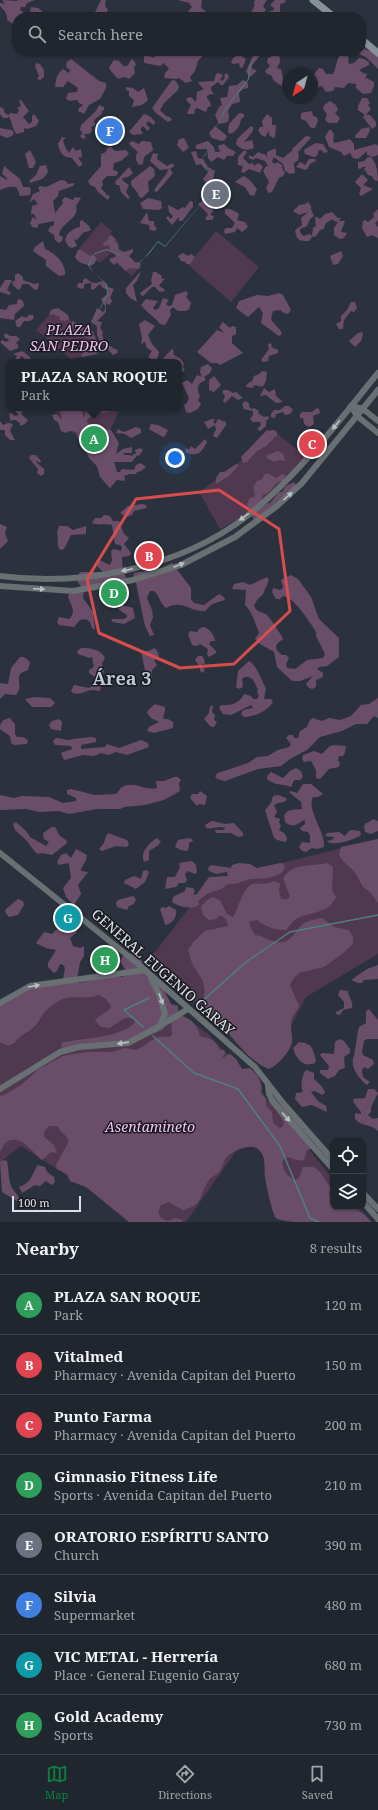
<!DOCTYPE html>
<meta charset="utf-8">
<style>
:root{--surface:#20262e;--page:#2d323a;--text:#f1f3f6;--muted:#a2a5aa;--line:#3d434a;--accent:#0b8043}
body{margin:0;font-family:"Noto Serif",serif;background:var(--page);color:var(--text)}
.controls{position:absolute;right:12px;bottom:12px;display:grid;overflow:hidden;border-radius:8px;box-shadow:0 1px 3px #0004}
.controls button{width:36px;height:36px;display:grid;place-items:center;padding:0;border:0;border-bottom:1px solid var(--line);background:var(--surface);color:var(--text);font:20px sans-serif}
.compass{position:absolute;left:282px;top:68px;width:36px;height:36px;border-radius:50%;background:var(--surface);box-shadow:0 1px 3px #0004;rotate:216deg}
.scale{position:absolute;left:12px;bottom:10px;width:69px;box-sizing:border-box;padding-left:4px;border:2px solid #dce1e8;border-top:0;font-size:11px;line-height:14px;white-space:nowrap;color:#dce1e8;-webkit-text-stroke:3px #171a1f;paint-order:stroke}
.you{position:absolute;left:175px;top:458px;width:14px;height:14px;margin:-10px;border:3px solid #fff;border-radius:50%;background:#1a73e8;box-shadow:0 0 0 6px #1a73e833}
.badge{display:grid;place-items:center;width:26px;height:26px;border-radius:50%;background:var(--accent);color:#fff;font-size:13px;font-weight:700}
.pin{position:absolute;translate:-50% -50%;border:2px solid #fff;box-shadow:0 1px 4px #0006}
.popup{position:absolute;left:6px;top:359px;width:176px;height:52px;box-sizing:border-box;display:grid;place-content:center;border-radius:8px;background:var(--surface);filter:drop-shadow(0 1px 3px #0005);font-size:13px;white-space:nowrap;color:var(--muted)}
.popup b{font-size:15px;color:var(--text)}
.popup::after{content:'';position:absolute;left:50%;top:100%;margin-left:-8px;border:8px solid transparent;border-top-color:var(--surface)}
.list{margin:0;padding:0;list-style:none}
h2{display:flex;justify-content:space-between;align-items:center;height:52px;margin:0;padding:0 16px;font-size:17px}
h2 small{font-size:13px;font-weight:400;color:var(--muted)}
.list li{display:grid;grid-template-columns:26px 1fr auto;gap:12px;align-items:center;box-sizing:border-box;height:60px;padding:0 16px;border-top:1px solid var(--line)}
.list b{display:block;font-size:15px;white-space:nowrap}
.list p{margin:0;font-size:13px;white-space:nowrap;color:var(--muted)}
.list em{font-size:13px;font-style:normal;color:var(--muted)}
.icon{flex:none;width:22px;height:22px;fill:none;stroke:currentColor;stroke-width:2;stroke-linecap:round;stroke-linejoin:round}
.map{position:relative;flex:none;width:378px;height:1222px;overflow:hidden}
.search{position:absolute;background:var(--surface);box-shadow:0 1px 3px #0004;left:12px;right:12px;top:12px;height:44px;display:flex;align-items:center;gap:10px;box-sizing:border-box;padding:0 14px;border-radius:16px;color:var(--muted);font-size:15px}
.sheet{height:532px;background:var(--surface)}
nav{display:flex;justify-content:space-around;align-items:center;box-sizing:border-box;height:56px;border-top:1px solid var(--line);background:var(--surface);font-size:11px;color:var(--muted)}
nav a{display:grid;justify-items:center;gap:2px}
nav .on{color:var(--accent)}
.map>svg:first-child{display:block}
.green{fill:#50384f}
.forest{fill:#6a4e69}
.water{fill:#4d8080}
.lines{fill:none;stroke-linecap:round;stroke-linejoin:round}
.stream{stroke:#4d8080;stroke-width:1.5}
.tertiary{stroke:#697073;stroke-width:6}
.secondary{stroke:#879298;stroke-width:7}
.oneway{fill:#babfc5}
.marked{fill:none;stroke:#d74d4e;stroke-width:3;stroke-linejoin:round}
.labels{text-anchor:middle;stroke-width:3;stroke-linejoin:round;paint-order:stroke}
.park-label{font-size:14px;font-style:italic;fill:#f4c2f2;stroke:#171a1f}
.street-label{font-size:14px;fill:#dce1e8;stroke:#171a1f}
.district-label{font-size:18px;font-weight:bold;fill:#bfc8d6;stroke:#171a1f}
</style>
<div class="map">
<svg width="378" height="1222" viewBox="0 0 378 1222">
<rect width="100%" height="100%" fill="#2b323d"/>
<g class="green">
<path d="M 101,222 L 112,231 L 110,233 L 118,241 L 112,249 L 117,253 L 120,249 L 141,266 L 132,276 L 112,260 L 115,256 L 111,253 L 100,263 L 95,259 L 90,266 L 78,250 Z"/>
<path d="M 216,231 L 259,267 L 231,302 L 188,265 Z"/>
<path d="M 55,308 L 101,345 L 89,355 L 71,359 L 36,330 Z"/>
<path d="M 53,408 L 68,408 L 86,411 L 120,408 L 111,428 L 103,480 L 88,449 Z"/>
<path d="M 272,429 L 306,457 C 280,484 254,513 220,529 L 199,492 L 240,462 Z"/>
<path d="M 378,839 L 378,954 L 306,997 L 269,1069 L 148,961 L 210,881 Z"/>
<path d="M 141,984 L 207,1033 L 251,1079 L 333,1179 L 333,1207 L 358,1207 L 372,1222 L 286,1222 L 280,1218 L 267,1158 L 257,1147 L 239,1147 L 186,1222 L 140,1222 L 21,1146 L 0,1162 L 0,1014 L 36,991 Z"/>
</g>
<g class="forest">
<path d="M 2,0 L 17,1 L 18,0 L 35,0 L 27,3 L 25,7 L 21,7 L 20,10 L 30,17 L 17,17 L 17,21 L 13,24 L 7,20 C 8,14 4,10 0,6 L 0,3 L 5,4 Z"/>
<path d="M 101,0 L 106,0 L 105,6 L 108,10 L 104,15 L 97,15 L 95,12 Z"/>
<path d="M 178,0 L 202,0 L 201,8 L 213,17 L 187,17 L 186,14 L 192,7 L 189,3 Z"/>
<path d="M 256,0 L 267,0 L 263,6 L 266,10 L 263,13 L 264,17 L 245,17 C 247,12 256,13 254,1 Z"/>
<path d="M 275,0 L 286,0 L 284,3 L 280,4 L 280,11 L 287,17 L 268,17 L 268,12 L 274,10 L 274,8 L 270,5 Z"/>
<path d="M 31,7 L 38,8 L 42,11 L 43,17 L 34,17 L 30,11 Z"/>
<path d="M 363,48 L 369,51 L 378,48 L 378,69 L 366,57 L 359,54 Z"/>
<path d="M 154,51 L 169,51 L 172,56 L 184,51 L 191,51 L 190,57 L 192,52 L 207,51 L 198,61 L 195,71 L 190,77 L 192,81 L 186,83 L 179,78 L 177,79 L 164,78 L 165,73 L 169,69 L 164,63 L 160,66 L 144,63 L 144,55 L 147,54 L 153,58 L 156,55 Z"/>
<path d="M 255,51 L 264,51 L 260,53 L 259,57 L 252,65 L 252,68 L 257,71 L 250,77 L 246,72 L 247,69 Z"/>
<path d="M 275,51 L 279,51 L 280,62 L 277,68 L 281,69 L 283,79 L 287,88 L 286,90 L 283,90 L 282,86 L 274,81 L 271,75 L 267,74 L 265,71 L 270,66 L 267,62 L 268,58 L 272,56 Z"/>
<path d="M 345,54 L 349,58 L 348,60 L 349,64 L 354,63 L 359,58 L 364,59 L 369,62 L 369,65 L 359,70 L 363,73 L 367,74 L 365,79 L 367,78 L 374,82 L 374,86 L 371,93 L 363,94 L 356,88 L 356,84 L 348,83 L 344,88 L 335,87 L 333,91 L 326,92 L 322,86 L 317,88 L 312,81 L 312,77 L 319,68 L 323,69 L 326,74 L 333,74 C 337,67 336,60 340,55 Z"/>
<path d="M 236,56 L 241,56 L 246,59 L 243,67 L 240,68 L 239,63 L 233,64 L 231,62 L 233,58 Z"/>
<path d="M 71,59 L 99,81 L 106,83 L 106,88 L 100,99 L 89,105 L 84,114 L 78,111 L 79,108 L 83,105 L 79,103 L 77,100 L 70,101 L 66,99 L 68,93 L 77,92 L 78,88 L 68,81 L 63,87 L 55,87 C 56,80 56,74 63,69 L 69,73 L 70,70 L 66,67 L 67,62 Z"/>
<path d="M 132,59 L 135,62 L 136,65 L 134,67 L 135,73 L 129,79 L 125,77 L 118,79 L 110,70 L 109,67 L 114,60 L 119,61 L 123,66 L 127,66 Z"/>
<path d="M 36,63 L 40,64 L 44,70 L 44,77 L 40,80 L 37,79 L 39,76 L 35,66 Z"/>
<path d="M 218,73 L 223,75 L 220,80 L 222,81 L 225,78 L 224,75 L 227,73 L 229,77 L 223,85 L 221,85 L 218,82 L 211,87 L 211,90 L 214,94 L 211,94 L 207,96 L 207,98 L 210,102 L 211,106 L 208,107 L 206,112 L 197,108 L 195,109 L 194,114 L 188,114 L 187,113 L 191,105 L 186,100 L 187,98 L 191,97 L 196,102 L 197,92 L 204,89 L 198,83 L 199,82 L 214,81 L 216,74 Z"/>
<path d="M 172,80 L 176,81 L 179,87 L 177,91 L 164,103 L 160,110 L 166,116 L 170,117 L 172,120 L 168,122 L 156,113 L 152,108 Z"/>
<path d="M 243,80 L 248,83 L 248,88 L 243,89 L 239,93 L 240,102 L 232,104 L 228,111 L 229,117 L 228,122 L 219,124 L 215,115 L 219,107 L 222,105 L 220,98 L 227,97 L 229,86 L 237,85 Z"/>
<path d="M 126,87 L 133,88 L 138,92 L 144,88 L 148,100 L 142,105 L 132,107 L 134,100 L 129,96 L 129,91 L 126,90 Z"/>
<path d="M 362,98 L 367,98 L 370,103 L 368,105 L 371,109 L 366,115 L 370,115 L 376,122 L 376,126 L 372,129 L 363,117 L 365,115 L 358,110 L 358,106 Z"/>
<path d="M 21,100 L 29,111 L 23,117 L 29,124 L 32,122 L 32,116 L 34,114 L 39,121 L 36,126 L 27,129 L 24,128 L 24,132 L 17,134 C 11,129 13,121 8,116 L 8,118 L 3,118 L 0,114 L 0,107 L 4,109 L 4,112 L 8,115 L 11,113 L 17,114 L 19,110 L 17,108 L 21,106 L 19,101 Z"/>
<path d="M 330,101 L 336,105 L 338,110 L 335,113 L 340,118 L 337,123 L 329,123 L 325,120 L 327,114 L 323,109 L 324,105 Z"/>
<path d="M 99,105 L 104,107 L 104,110 L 101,112 L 103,113 L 94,120 L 95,125 L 91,127 L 92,131 L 89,134 L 84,134 L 86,138 L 83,139 L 80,136 L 83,133 L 80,130 L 81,125 L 96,111 Z"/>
<path d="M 312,111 L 313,116 L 317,117 L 318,121 L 315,128 L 311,128 L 306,121 L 301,119 L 301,113 Z"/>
<path d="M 239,113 L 244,114 L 244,117 L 241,119 C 241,125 236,132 230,134 L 228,132 L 229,124 Z"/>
<path d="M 144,114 C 149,115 151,117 155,122 L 154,125 L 148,121 L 146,124 L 150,128 L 148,131 L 143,126 L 141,128 L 141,131 L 143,133 L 142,134 L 133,135 L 129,132 Z"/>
<path d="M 267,114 L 272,118 L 272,125 L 276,125 L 275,137 L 273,138 L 269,135 L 269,131 L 265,137 L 261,135 L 258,130 L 260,127 L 263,127 L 262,121 Z"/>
<path d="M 215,126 L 227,136 L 225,140 L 222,141 L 212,138 L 209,133 Z"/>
<path d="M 251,126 L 253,127 L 253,131 L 244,142 L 252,140 L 254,148 C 248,151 240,150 236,144 L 237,139 Z"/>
<path d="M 369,127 L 370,131 L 366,138 L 356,138 L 355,136 L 361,129 Z"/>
<path d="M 0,128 L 12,130 L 14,133 L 12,136 L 6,138 L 0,135 Z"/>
<path d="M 329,130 L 331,130 L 334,134 L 333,141 L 335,143 L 350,139 L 354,144 L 354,150 L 376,144 L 378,146 L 378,155 L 373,157 L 367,155 L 367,151 L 358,159 L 353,158 L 350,153 L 344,156 L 341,152 L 329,147 L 325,137 Z"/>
<path d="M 306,136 L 311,137 L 310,139 L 298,152 C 299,158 300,160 294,163 L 295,173 L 290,174 L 285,171 L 283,164 L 274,157 L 272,162 L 275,164 L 277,162 L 282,165 L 282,168 L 285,173 L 283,176 L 279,178 L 272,192 L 268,193 L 266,188 L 269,182 L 263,171 L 266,166 L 272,167 L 269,167 L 265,161 L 256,158 L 253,160 L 249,158 L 249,155 L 253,157 L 258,152 L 266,155 L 267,158 L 267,152 L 274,149 L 276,149 L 276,155 L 283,158 L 293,150 L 292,149 Z"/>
<path d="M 62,137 L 66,138 L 63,140 L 65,147 L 69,153 L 73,147 L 76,151 L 81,149 L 82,157 L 78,158 L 82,163 L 82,165 L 79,167 L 72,158 C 62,157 60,153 58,144 Z"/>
<path d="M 184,138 L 189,148 L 183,152 L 177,145 L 179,139 Z"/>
<path d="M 132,141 L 139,144 L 142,141 L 151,142 L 153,150 L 144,157 L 143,164 L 139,165 L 136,160 L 136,155 L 138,152 L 131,146 L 129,143 Z"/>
<path d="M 208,141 L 214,147 L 215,152 L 219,152 L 221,150 L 219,150 L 218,146 L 224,144 L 228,148 L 236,152 L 233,156 L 227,156 L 224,160 L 218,157 L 211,162 L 208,158 L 207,149 L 196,149 L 196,145 Z"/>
<path d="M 316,143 L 323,144 L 328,152 L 324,153 L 321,150 L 319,150 L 317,156 L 314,157 L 305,154 L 304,151 L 305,149 Z"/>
<path d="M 111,147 L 115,151 L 126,150 L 129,154 L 121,161 L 114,163 L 113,170 L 117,171 L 118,173 L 116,176 L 107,176 L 102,181 L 103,185 L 101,188 L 107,195 L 110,196 L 108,200 L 98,192 L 95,187 L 90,185 L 88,181 L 101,166 L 101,154 L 106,152 L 107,148 Z"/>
<path d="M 30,150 L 36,162 L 33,168 L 29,168 L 25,154 Z"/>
<path d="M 244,150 L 247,152 L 243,158 L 249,164 L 253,163 L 254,166 L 258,163 L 263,166 L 260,173 L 249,169 L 244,173 L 241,172 L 243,166 L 238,165 L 238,157 Z"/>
<path d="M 196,151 L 198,158 L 203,159 L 208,167 L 215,171 L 212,182 L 209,184 L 204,181 L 203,179 L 209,171 L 201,164 L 196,165 L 191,152 Z"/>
<path d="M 153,153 L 158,154 L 157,159 L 167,166 L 173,163 L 174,166 L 170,169 L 160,170 L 150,161 Z"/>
<path d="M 368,157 L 371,157 C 377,164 378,172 378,181 L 374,180 L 372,176 L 368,175 L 364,169 L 366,167 L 363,167 L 360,169 L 358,168 L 358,162 L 364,161 Z"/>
<path d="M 309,159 L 315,159 L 316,161 L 310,164 L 308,168 L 306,170 L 296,167 L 300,162 L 305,165 Z"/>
<path d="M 46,165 L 48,172 C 43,181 38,180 30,183 L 29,181 L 36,175 L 40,166 Z"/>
<path d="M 4,166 L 20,179 L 23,187 L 29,187 L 31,189 L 30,195 L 20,196 L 17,188 C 11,185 6,188 0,190 L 0,176 L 7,180 L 7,178 L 2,174 Z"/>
<path d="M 150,166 L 154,169 L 155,176 L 148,182 L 149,191 L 142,198 L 139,197 L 137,192 L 131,185 L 131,181 Z"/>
<path d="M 129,167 L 133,173 L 128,177 L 123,178 L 122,180 L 129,185 L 126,192 L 130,198 L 128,199 L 121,192 L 119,185 L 116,185 L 115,182 Z"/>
<path d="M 170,169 L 173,173 L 157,192 L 154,191 C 158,182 166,177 168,170 Z"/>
<path d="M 362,174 L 368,180 L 363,185 L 373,189 L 361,196 L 359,194 L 361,188 L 355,182 Z"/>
<path d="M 243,176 C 249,178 253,184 257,189 L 254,196 L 250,195 L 245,187 L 235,182 Z"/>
<path d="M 61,180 L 66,181 L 68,184 L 75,183 L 73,186 L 59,191 L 58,196 L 53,201 L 55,213 L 63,203 L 62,200 L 65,197 L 73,200 L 75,197 L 81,198 L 76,206 C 80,219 61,222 59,235 L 63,237 L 62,241 L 59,243 L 55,240 L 54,235 L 48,231 L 50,227 L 54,225 L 54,221 L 39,224 L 37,228 L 32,227 L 30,223 L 33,217 L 37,220 L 34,214 L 31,214 L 32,206 L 38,204 L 34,199 L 29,203 L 33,194 L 40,191 L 38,188 L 40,186 L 46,187 Z"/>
<path d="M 208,197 L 214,201 L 212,205 L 213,212 L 210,214 L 214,217 L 212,220 L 206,220 L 205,218 L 208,215 L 207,213 L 198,204 Z"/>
<path d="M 148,198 L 161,201 L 162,208 L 159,210 L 143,209 L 140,203 Z"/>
<path d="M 190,201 L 193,202 L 193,207 C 188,212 186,217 182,221 L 179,221 L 179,217 L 172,225 L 166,218 L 168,216 L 171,219 L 173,216 L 169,212 L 168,205 L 178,210 L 183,207 L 185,208 Z"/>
<path d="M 308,202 L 311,206 L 311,209 L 314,216 L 310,219 L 307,226 L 300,229 L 300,232 L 303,236 L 310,234 L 312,236 L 313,228 L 316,226 L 315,217 L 317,217 L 320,219 L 325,214 L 332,212 L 338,218 L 341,218 L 339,221 L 345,221 L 341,232 L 347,233 L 344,238 L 340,239 L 334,235 L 334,228 L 338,222 L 334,221 L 332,219 L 325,224 L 324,229 L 320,230 L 316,236 L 312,237 L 309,241 C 299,241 297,241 295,230 L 302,225 L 301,218 L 308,212 L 299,215 L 293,211 L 299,205 L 305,204 Z"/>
<path d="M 225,209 L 230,209 L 238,213 L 239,215 L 237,220 L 245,222 L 248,227 L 242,232 L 237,228 L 235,232 L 225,234 L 224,230 L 226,228 L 232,228 L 235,223 L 229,217 L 225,214 Z"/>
<path d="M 378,209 L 378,220 L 375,224 L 378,227 L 378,238 L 372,235 L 367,237 L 362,228 L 363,221 L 365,220 L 368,222 L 374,217 L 373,214 Z"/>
<path d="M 147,212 L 149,221 L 154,221 L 154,226 L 157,228 L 155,231 L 150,230 L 149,225 L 140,223 Z"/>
<path d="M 82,220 L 89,226 L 91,230 L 83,233 L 77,240 L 74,239 L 77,246 L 72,248 L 69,247 L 65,241 C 66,233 73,228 80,227 L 80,221 Z"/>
<path d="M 109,236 L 112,236 L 115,239 L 115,242 L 118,243 L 119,250 L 124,252 L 133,249 L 133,252 L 129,256 L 135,263 L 139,262 L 141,264 L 139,269 L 129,268 L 126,271 L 117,262 L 114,265 L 109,260 L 111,258 L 116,257 L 116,254 L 110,250 L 109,245 L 104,246 L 103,243 L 108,240 Z"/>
<path d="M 43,241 L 45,249 C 55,253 66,263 65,275 L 59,276 L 46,266 L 46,260 L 33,251 L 35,247 Z"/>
<path d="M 78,250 L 81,250 L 90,256 L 92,255 L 95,256 L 97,259 L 94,264 L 90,266 C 84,263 79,264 75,257 Z"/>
<path d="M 341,251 L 343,256 L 338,264 L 333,265 L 330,256 Z"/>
<path d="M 183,253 L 188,256 L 191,254 L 195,257 L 190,264 L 186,264 L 186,262 L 181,261 L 178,256 Z"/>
<path d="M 141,271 L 137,281 L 133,285 L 137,302 L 130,298 L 126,293 L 126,288 Z"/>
<path d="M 153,272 L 156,272 L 162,276 L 161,279 L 165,278 L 159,286 L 164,289 L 165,291 L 160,292 L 155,287 L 152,287 L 143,296 L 141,295 L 140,293 L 152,284 L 151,280 Z"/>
<path d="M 18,273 L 23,277 L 23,280 L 34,284 L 39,283 L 38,289 L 35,290 L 28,284 L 22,284 L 21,288 L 18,290 L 12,284 L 13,281 L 15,281 L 15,275 Z"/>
<path d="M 86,278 C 92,285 96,283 103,281 L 108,287 L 114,289 L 110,298 L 113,302 L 111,302 L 110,305 L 106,303 L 106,312 L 97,321 L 102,322 L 100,328 L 103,332 C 100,340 110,347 118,350 L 117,353 L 113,355 L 101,342 L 102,344 L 97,354 L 82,357 L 81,356 L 86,348 L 90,349 L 91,339 L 84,337 L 82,333 L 76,332 L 71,327 L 72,321 L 81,325 L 88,331 L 92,330 L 97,341 L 100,341 L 97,335 L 97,326 L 91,322 L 97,308 L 103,312 L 105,310 L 105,306 L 101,299 L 108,294 L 108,290 L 103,288 L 100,284 L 93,290 L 91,289 L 91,284 L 90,283 L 84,284 L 84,288 L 82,289 L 77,287 L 78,283 L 83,283 L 83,280 Z"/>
<path d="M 5,280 L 12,280 L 7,290 L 11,293 L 10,295 L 0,292 L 0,288 Z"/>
<path d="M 186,291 L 188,293 L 186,297 L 191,303 L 189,309 L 186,311 L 178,311 L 173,307 L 170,310 L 171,315 L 165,325 L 160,324 C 154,316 146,312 141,305 L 146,299 L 158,301 L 153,308 L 155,310 L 159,308 L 163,298 L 169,300 L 166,304 L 168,306 L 172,305 L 175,295 Z"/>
<path d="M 279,293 L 283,295 L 291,310 L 288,314 L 282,312 L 281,310 L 273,311 L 271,318 C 273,325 280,327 282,334 L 279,336 L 261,323 L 263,313 L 259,307 L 248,317 L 236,308 L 239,301 L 257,295 L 268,296 Z"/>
<path d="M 20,299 L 23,301 L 24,306 L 15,314 L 14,320 L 0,318 L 0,309 L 6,310 L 9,305 L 17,304 L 17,300 Z"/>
<path d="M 351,302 L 355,302 L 357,308 L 354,312 L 351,311 L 344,320 L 343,329 L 339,329 L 336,324 L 341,321 L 341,316 L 347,310 Z"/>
<path d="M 58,308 L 68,315 L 69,319 L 65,321 L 60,320 L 59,316 L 56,316 L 54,314 L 49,315 L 51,310 Z"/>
<path d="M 29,315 L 33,315 L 34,318 L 30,321 L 24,321 L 20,327 L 17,327 L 15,321 L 22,316 L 26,318 Z"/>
<path d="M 145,320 L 155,326 L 148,335 L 152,344 L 159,352 L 158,357 L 154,361 L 148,357 L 152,351 L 147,348 L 145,342 L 141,344 L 142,338 L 139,324 Z"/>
<path d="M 223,322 L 230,328 L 232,326 L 236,327 L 236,334 L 232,336 L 232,343 L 243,353 L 220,365 L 217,363 L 211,363 L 197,352 L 217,330 L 224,333 L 219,327 Z"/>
<path d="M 362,332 L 363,334 L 361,341 L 355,347 L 349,341 L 358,333 Z"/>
<path d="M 5,333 L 10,336 L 16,336 L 20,339 L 16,343 L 18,345 L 18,348 L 10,351 L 0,342 L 3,340 L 5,342 L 8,341 L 9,339 L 5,338 L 4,335 Z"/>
<path d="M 270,343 L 272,345 L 271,347 L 278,350 L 278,353 L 269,356 L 268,361 L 263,362 L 261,360 L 269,349 L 268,344 Z"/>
<path d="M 172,349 L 173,349 L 174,355 L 181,359 L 184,364 L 183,367 L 185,370 L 180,374 L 179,362 L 171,362 L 168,360 L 168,362 L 160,362 Z"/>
<path d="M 22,351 L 29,356 L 33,362 L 25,362 L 24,358 L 21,356 L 19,362 L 13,362 L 17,356 L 13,354 Z"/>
<path d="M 208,364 L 212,368 L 210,373 L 204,377 L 206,380 L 200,383 C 197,388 197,390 200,396 L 198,400 L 201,404 L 198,409 L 190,413 L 186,412 L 184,405 L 187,403 L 189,398 L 182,383 L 187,380 L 192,384 L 197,375 L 202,377 L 200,372 L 201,367 Z"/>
<path d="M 262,371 L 267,372 C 266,378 267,382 262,387 L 255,385 L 252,388 L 246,387 L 247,384 L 252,381 L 254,376 L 259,374 Z"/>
<path d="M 214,376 L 221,385 L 214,392 L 209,390 L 209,380 Z"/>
<path d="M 264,388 L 269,392 L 275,389 L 276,396 L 283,402 L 276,403 L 266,395 L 260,396 Z"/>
<path d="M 224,390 L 228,390 L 233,393 L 236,392 L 243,398 L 238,400 L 232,396 L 225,403 L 223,401 L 225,396 L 222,392 Z"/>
<path d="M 245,401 L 249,403 L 249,407 L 252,409 L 254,408 L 259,411 L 258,413 L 264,417 L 268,416 L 269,418 L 266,421 L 266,426 L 260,431 L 257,429 L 261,425 L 260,422 L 253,422 L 250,419 L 253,415 L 253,411 L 244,409 L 242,404 Z"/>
<path d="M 285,406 L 289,406 L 293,410 L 290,414 L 285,415 L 283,412 L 276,414 L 275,418 L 271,417 L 271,414 L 274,410 L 280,410 Z"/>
<path d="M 12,408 L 25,408 L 21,414 L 28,420 L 25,424 L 20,426 L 20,423 L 16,420 L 12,420 L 11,422 L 9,414 L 11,413 L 15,416 L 19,415 Z"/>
<path d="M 60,408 L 81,408 L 84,418 L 86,411 L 93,411 L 96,408 L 124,408 L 121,410 C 111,412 93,412 86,421 L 89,424 L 111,430 L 119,443 L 116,454 L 123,449 L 132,447 L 132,453 L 124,453 L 124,455 L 129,455 L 132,456 L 133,454 L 136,454 L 135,450 L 140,448 L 143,450 L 139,456 L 137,455 L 132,462 L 114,462 L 117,472 L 120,472 L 122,469 L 134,470 L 136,465 L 141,463 L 146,467 L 141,471 L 137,472 L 136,474 L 130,474 L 124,476 L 125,479 L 124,481 L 117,480 L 110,488 L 100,477 L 97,466 L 89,458 L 85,448 L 78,439 L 77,432 L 70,431 L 66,433 L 61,431 L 58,422 L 54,420 L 52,415 L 57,414 L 62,420 Z"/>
<path d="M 317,408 L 319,409 L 320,413 L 313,416 L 314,424 L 309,427 C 304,425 304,423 303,418 L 300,418 L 300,414 L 302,412 L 312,412 Z"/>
<path d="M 212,419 L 215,419 L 213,422 L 215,424 L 218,419 L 226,422 L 226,425 L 217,438 L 213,436 L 216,429 L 215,425 L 208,429 L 204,422 Z"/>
<path d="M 0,421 L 3,425 L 8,423 L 13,424 L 10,431 L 15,440 L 10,440 L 5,435 L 5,430 L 0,430 Z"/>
<path d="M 151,424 L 158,425 L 168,430 L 165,436 L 163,437 L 149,429 Z"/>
<path d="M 136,427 L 141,429 L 141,433 L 131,438 L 125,434 L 116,433 L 118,429 L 124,432 Z"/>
<path d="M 267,430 L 270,431 L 274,430 L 277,432 L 277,435 L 266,446 L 257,451 L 247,462 L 243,463 L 241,457 Z"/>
<path d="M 205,439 L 207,442 C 202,452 197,458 185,452 L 186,448 L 189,450 L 191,446 L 195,449 Z"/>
<path d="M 277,451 C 284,452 284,455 285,461 L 278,460 L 275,462 L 268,459 L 266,456 Z"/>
<path d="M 31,455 L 36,455 L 41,461 L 40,463 L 37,461 L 36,462 L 44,469 L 44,474 L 41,476 L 37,473 L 38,469 L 29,458 Z"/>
<path d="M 236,464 L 239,465 L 229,476 L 216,484 L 216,478 L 220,472 L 224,472 Z"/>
<path d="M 265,474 L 269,474 L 276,478 L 282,474 L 286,475 L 283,481 C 272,482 273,493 263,495 L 259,506 L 252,509 L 248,508 L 247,504 L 250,498 L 254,497 L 255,494 L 253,487 L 257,481 L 261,480 Z"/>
<path d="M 294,482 L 297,486 L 254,521 L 252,515 C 255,511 265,503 270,503 L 279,492 L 282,492 L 286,486 Z"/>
<path d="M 142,504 L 146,505 L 147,508 L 134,511 L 132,515 L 126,517 L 120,513 L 128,506 Z"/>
<path d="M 104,515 L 110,516 L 113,521 L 119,521 L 124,534 L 129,538 L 124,544 L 131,553 L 129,556 L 122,557 C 122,570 125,572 127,583 L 112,588 L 81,587 L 76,579 L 80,572 L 103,572 L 96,565 L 99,560 L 110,565 L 112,560 L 111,551 L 114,549 L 121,551 L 122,547 L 120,545 L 115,544 L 112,525 C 105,523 98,526 92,523 L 95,518 L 101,518 Z"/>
<path d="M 0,524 L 7,527 L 5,533 L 8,541 L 0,549 Z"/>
<path d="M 59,526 L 67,526 L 73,530 L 86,526 L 86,534 L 71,535 L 64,549 L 60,550 C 56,545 59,539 57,533 Z"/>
<path d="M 172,563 L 191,588 L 191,599 L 194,603 L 204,605 L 219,594 L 224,597 L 225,600 L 212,604 L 205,611 C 189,612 182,599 166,608 C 160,604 160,596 154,591 L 150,591 L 147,598 L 152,610 L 153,617 L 150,625 L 154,635 L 150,636 L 145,626 L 136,583 L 133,577 L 134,573 L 161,568 Z"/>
<path d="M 291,575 L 298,579 L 311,597 L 319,619 L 339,638 L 339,657 L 327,666 L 319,667 L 317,669 L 323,673 L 323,677 L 316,680 L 316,687 L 312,689 L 308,687 L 306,684 L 313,676 L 300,681 L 292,681 L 277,667 L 274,652 L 260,644 L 255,639 L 259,633 C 255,623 252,611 245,605 L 246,590 L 232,589 L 234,584 L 243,582 L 250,585 L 267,577 L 269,580 L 263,594 L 257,600 L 254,606 C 257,613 262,611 267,615 C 270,618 281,634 283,639 C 275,645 273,648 282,655 L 286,655 L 289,658 L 286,664 L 287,668 L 295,669 L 307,660 L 323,658 L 325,654 L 316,636 L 316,632 C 310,622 294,597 283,596 L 280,599 L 276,599 L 272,592 L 273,588 L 280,590 L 283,588 L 281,580 Z"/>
<path d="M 84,592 L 83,598 L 93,612 L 95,630 L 92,628 L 90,622 L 86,619 L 80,620 L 74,627 L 59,625 L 57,622 L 59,617 L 69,619 C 77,612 71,605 68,597 L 69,594 Z"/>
<path d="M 122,605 L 133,608 L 135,618 L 124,624 L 113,622 L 111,619 L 124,619 L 127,617 L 127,615 L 118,609 Z"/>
<path d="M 204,627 C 209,628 215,636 215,641 L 211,641 L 209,644 L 216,651 L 216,653 L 209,657 L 207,654 L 208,649 L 200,644 L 197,646 L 192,645 L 188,634 L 190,631 L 197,632 L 200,628 Z"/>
<path d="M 81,648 C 90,648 101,649 105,658 L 102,663 L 104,671 L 103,674 L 95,677 L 89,673 L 89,670 L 94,667 L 92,657 L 89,658 L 78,654 L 77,651 Z"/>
<path d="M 155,648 L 159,654 L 158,658 L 154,660 L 157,665 L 152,670 L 152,677 L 147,680 L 144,678 L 145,670 L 141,651 L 148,651 Z"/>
<path d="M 198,656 L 202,656 L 204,659 L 205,663 L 201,665 L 205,670 L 203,673 L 200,671 L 200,667 L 195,660 Z"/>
<path d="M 20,657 L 24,657 L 30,662 L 28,670 L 21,673 L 19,676 C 18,684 22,687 16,695 L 5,694 L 0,699 L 0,683 L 8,684 L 11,668 Z"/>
<path d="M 249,661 C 258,667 261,680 266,688 L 264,699 L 271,699 L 273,702 C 266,712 256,716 244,717 L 241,714 L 243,710 L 253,708 L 251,705 L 231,715 L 223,714 L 219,708 L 221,705 C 231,706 240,703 244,694 L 251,696 L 253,699 L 257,699 L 259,696 L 257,692 L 258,689 C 254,683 254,676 245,677 L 242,679 L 243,687 L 239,689 L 236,687 L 238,671 Z"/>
<path d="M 96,682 L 101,685 L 100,691 C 98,691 95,690 93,690 C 86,690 76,698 71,691 L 74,685 L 89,688 Z"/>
<path d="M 34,697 L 50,698 L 55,703 L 51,707 L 32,707 L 25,699 Z"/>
<path d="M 378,698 L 378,718 L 374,716 L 367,724 L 356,724 L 342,731 L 320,737 L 307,750 L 290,759 L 281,766 L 258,769 L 225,781 L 217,779 L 215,776 L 218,773 L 248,763 L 257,757 L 268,756 L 278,750 L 289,747 L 291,744 L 286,738 L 289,735 L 293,735 L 294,738 L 298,738 L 300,731 L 307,727 L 310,720 L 313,718 L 322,721 L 329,718 L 340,720 L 351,716 L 361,705 L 369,704 Z"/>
<path d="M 155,704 L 165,707 L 165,711 L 163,718 L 165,719 L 168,719 L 173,722 L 173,728 L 154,733 L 147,731 L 149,727 L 159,722 L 151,718 L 147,713 L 148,710 Z"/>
<path d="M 213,705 L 212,712 L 215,715 L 214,720 L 217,722 L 214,727 L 211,727 L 204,719 L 209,713 L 210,707 Z"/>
<path d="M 10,718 L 15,724 L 15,734 L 17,737 L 23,737 L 28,740 L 27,744 L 14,745 L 11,743 L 10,736 L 0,729 C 0,722 3,719 10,718 Z"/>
<path d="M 59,719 L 62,722 L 61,731 L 51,729 L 49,725 L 52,721 Z"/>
<path d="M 92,737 L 96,738 L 96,742 L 81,745 L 81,749 L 105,747 L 107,744 L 119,748 L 141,740 L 148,743 L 149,747 L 127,755 L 116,752 L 108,755 L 101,753 L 94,756 L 83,755 L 64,760 L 61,753 L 72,749 L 71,746 L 55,745 L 53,741 L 56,738 C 60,738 65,740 69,740 C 77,738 84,738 92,737 Z"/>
<path d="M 334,745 L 346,746 L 345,753 L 343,756 L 339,756 L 338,760 L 340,763 L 339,767 L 329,769 L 320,779 L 316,778 L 316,770 L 311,761 L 304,762 L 302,759 L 303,755 L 314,751 L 322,754 L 330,746 Z"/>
<path d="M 296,768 L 301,771 L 303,777 L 300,780 L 294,780 L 291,787 C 283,784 273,785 267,779 L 267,776 L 271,772 L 283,778 L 290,771 Z"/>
<path d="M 174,777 L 178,777 L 181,780 L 179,783 L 180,791 L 164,800 L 145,805 L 124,807 L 120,809 L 97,809 L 69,814 L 59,811 L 40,812 L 26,809 L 0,810 L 0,795 L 14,798 L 22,796 L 49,797 L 63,803 L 76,801 L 76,798 L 67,794 L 67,790 L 71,789 L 95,795 L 116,794 C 119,792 119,789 122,787 C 134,780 144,791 157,788 L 156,781 L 164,781 Z"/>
<path d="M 303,784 L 311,784 L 323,794 L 318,797 L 313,797 C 306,809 326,833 324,847 L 317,849 L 312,848 L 306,852 L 302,851 L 299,847 L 302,842 L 310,843 L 310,836 L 308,832 L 302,831 L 300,828 L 305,824 L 305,821 L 304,820 C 297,825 292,828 285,822 L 284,816 C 287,808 295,810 302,809 L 301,802 L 289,792 L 291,791 L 297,793 Z"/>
<path d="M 200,791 L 207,796 L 205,805 L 199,804 L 197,806 L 190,798 L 192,794 L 198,794 Z"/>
<path d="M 278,795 L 286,798 L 287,800 L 284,802 L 278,803 L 274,805 L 277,812 L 274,817 L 280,819 L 279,822 L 281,826 L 279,830 L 284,833 L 287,838 L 286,842 L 277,840 L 274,838 L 265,810 L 271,803 L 273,796 Z"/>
<path d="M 373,819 L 378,821 L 378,831 L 371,834 L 365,832 L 364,826 L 366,823 L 369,822 Z"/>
<path d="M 212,821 L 225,824 L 234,823 L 243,833 L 243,836 L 238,837 L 231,833 L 216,833 L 215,830 L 224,830 L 225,828 C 219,825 213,830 206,828 L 205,825 Z"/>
<path d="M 16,822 L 26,831 L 30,837 L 46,846 L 49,842 L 44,839 L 43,833 L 52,827 L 55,827 L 60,836 L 66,840 L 67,843 L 52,855 L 42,853 L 38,854 L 35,852 L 27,841 L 15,830 L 13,824 Z"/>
<path d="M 352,830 L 360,831 L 361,835 C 354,840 332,847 327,841 L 332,840 L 334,837 L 325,836 L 327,833 L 339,832 L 345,836 L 349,831 Z"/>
<path d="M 108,833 L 127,840 L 129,844 L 127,847 L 116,846 L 102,851 L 99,849 L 104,843 L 106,836 Z"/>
<path d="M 157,838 L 161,842 L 157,846 L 149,851 L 149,860 L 144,862 C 140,852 149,843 157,838 Z"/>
<path d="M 189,838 L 192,839 L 193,841 L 189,843 L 189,848 L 187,851 L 181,850 L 175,847 L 178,840 Z"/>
<path d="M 378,839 L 378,903 L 370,892 L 363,887 L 355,872 L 343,861 L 339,855 L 341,847 Z"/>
<path d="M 76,849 L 87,855 L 86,860 L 81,869 L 81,871 L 88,872 L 78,885 L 81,894 L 74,905 L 66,897 L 63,888 L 71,878 L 69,864 L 68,863 L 59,865 L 57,862 L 61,855 L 66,853 L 71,858 Z"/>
<path d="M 192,861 L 196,865 L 197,872 L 195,874 L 188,871 L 185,874 L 187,880 L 185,883 L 179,883 L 176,887 L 165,889 L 167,877 L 175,877 L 180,867 L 179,863 Z"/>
<path d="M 239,863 L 250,864 L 257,868 L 280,863 L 283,864 L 285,868 L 280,874 L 269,878 L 250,879 L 235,884 L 228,884 L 221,889 L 207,894 L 198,901 L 199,905 C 192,910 179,907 172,902 C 172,894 179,895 185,891 L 186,887 L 193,888 L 195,891 L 193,895 L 197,894 L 209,877 L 228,876 L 227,872 L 216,874 L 209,871 L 208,868 L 211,865 L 231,868 L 232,865 Z"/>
<path d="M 327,863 L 333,867 L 332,890 L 336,897 C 329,914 312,911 298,918 C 293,920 290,926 286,930 C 275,930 266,927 257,920 L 249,922 L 251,928 L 255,935 C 264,936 273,944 282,942 C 293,941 297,927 306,922 C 311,920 317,919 322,918 L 334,927 L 349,930 L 353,937 L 353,944 L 342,954 L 324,967 L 299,973 L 293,979 L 290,985 L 299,1006 C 297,1010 293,1015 292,1019 C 289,1027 293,1034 292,1042 C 291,1051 277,1066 269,1069 C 251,1062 240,1046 228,1033 C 220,1025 208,1022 204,1010 C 201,1002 206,994 204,986 C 203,979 198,973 194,967 C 191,962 190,956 188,950 L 194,941 L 205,931 L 228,926 L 226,919 L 220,915 L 216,919 L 209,920 L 203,915 L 201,907 L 206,901 L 212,897 L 220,900 L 227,914 L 233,917 C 238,909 244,886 252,884 C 261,882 264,886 274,881 L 280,884 L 279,891 L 281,899 L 288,899 L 290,896 L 283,879 C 292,862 310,867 327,863 Z"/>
<path d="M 146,870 L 149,872 L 145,882 L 137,888 L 136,889 L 124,883 L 125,880 L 134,876 L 141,879 L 143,871 Z"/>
<path d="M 133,896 L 136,899 L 134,904 L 129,906 L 127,910 L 117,907 L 116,903 L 118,900 Z"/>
<path d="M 18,899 L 23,901 L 24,905 L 18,915 L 9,917 L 5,912 L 6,909 Z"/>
<path d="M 169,906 L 176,910 C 177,917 173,923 166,925 L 165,924 L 160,909 L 163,907 L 166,908 Z"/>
<path d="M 59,927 L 65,930 C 70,928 73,927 77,932 L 70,938 L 73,946 L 80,948 L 84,946 L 84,956 L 80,962 L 77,979 L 79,983 L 111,976 L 123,977 L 125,975 L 126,971 L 120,961 L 124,954 C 132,952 143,957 144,966 L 164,990 L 171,1004 L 178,1006 L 178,1015 C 190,1018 197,1023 200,1036 C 213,1040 212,1037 220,1050 L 224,1050 L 225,1053 L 221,1060 L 227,1055 L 230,1054 L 236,1059 L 242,1069 L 250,1068 C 257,1074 264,1083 261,1093 L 266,1099 L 266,1106 L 272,1112 C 273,1120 271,1123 280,1128 L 283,1126 L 284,1122 L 269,1100 L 270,1096 L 274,1097 L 307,1131 L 307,1138 L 311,1149 L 307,1150 L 304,1160 C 297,1162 292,1157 285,1157 L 283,1160 C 281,1169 287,1176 295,1180 L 299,1178 L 303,1167 L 314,1167 L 320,1172 L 331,1188 L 329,1195 L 333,1202 L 333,1207 C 350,1207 360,1208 371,1222 L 293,1222 C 287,1219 282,1222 276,1218 C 272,1214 266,1183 265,1177 C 264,1166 267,1152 254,1147 C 246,1145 230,1152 226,1158 C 223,1162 223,1168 219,1172 C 216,1176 210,1177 208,1182 C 198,1196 205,1204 183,1210 L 169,1202 L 161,1205 L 158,1212 L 161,1218 L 168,1221 L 175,1218 L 183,1220 L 182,1222 L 129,1222 L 86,1187 L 70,1181 L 67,1174 L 57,1169 L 56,1165 L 69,1141 L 64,1133 L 65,1136 L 57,1126 L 49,1126 L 44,1132 L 44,1137 L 54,1145 L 57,1153 L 51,1152 L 42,1160 C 31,1151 20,1132 5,1143 L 0,1152 L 0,1096 L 4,1095 L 21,1085 L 39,1069 L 63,1056 L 87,1052 L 112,1052 L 125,1048 L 136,1050 C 150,1044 152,1035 169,1037 L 172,1035 L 171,1019 L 162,1030 L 140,1040 L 62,1049 L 61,1045 L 63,1042 C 81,1039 124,1037 135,1022 L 133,1019 C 124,1015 117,1024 109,1028 L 101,1027 L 95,1021 L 97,1018 L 110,1009 L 111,1006 L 106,999 L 99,995 C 78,1002 70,990 50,1007 C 44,1011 40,1020 35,1026 C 30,1031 25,1033 20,1037 C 12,1045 12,1048 0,1042 L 0,1000 L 18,992 L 63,980 L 65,968 L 63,965 L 60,964 L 57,971 L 54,973 L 48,967 L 48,963 L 56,950 L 46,948 L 36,943 L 44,932 L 52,934 Z"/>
<path d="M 378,965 L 378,979 L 364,980 L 362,983 L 358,983 L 351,980 L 367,969 Z"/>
<path d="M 340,990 L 348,991 C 348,997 354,1001 352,1008 L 343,1010 L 340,1015 L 336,1014 L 336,1012 L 344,1008 L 344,1002 L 338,995 Z"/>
<path d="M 369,1009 L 378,1020 L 378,1039 L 367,1039 L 364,1041 L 362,1052 L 363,1055 L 373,1060 L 374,1064 L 368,1069 L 364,1067 L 362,1070 L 363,1077 L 370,1082 L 367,1085 C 359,1079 349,1066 354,1056 L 358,1031 L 359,1027 L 366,1023 L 366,1011 Z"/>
<path d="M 339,1039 L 344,1041 L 350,1049 L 350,1053 L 344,1057 L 345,1068 L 339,1070 L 335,1076 L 328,1079 L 320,1073 L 320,1070 L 328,1070 L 329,1066 L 320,1055 L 322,1053 L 334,1054 L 335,1042 Z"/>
<path d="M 299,1042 C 313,1044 312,1047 316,1060 L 315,1063 C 303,1068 296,1059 293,1048 Z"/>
<path d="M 306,1070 L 314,1073 L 314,1079 C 319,1084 323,1086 325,1093 L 322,1095 L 315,1091 L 311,1092 L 318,1101 L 326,1106 L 327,1112 L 312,1105 L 302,1107 L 295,1099 L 296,1093 L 303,1092 C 300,1086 302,1075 306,1070 Z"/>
<path d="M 368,1089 L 374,1089 L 378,1093 L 371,1107 L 371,1112 L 368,1115 L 373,1119 L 378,1118 L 378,1131 C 370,1123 362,1127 355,1119 L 355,1113 L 361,1114 L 361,1112 L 354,1103 L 353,1099 L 365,1098 Z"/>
<path d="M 3,1160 L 7,1161 C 9,1170 8,1180 12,1188 C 16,1194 19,1195 20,1203 L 2,1192 L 0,1162 Z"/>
<path d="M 38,1165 L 45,1167 L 47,1172 L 54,1177 L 55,1182 L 52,1185 L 46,1181 L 40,1186 L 35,1185 L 22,1193 L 19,1187 C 33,1182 30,1176 38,1165 Z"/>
</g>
<path class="water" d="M 258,51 L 250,67 L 249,79 L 226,109 L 213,133 L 206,154 L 200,160 L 201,163 L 216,180 L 217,185 L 165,247 L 158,242 C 152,250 146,259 137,263 L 107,250 L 95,254 L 89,265 L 93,272 L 107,284 L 108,294 L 88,332 L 107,294 L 106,284 L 92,271 L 88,265 L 95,253 L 107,249 L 137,263 L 142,261 L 158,241 L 165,246 L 217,185 C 215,174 202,170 200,160 L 206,153 L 213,133 L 225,109 L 248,79 L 249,67 Z"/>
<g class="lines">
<g class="stream">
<path d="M 199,1004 L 246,962 L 290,932 L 378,915"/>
<path d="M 143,1027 L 124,1010 L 149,998"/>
<path d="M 153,1036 L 194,1073 L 238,1089 L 280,1146 L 310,1218 L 319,1222"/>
</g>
<g class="tertiary">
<path d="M 351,406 L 357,416 L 378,433"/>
<path d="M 351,406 L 363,409 L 378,421"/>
<path d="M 0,576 C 82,587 180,568 247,516 C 298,476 337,423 378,373"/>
<path d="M 0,586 L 73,591 L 133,580 L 181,565 L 235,537 L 277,506 L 302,483 L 378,390"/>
<path d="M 0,853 L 137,963 L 255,1067 L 283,1103 L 333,1160"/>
<path d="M 151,978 L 159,994 L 165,1014 L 160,1025"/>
<path d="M 0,1003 L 30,986 L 145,970"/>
<path d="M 268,1086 L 269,1094 L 273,1102 L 333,1169"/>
<path d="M 0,1089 L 60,1052 L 79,1047 L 128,1043 L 158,1027 L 188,1009"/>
<path d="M 363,1193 L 378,1209"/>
<path d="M 363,1202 L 378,1219"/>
</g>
<g class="secondary">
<path d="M 313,0 L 334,17"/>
<path d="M 361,39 L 378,53"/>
</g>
</g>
<defs><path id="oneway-solid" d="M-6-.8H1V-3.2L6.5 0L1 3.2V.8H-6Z"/></defs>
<g class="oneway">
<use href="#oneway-solid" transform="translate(336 425) rotate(129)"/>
<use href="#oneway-solid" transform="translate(288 496) rotate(-42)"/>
<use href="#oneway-solid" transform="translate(244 517) rotate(144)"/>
<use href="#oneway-solid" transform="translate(179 565) rotate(-22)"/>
<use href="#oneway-solid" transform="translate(127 570) rotate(168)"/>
<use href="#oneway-solid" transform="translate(39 589) rotate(3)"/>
<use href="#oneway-solid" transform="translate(34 986) rotate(-10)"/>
<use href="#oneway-solid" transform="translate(161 999) rotate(70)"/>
<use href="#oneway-solid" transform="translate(123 1043) rotate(172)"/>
<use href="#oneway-solid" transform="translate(286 1117) rotate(48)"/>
</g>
<path class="marked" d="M 219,490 L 279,529 L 290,611 L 234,664 L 180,668 L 99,633 L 87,579 L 136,499 Z"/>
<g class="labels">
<g class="park-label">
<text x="69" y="335">PLAZA<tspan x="69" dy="16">SAN PEDRO</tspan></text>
<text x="150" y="1132">Asentamineto</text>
</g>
<g class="street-label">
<text transform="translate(163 972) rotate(41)" y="5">GENERAL EUGENIO GARAY</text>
</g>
<g class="district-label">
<text x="122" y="685">Área 3</text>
</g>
</g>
</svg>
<div class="controls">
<button><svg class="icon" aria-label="locate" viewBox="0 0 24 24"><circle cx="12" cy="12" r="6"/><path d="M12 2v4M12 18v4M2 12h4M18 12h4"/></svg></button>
<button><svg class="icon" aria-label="layers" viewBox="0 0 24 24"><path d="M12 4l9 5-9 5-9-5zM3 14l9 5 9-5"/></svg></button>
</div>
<svg class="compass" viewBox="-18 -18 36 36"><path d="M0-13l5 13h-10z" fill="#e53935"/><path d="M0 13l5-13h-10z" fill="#a2a5aa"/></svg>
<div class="scale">100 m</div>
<div class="you"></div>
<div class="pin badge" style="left:94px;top:439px;background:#2e9e5b">A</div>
<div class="popup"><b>PLAZA SAN ROQUE</b>Park</div>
<div class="pin badge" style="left:149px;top:556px;background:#e0444e">B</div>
<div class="pin badge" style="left:312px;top:444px;background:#e0444e">C</div>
<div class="pin badge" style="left:114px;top:593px;background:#2e9e5b">D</div>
<div class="pin badge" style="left:216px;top:194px;background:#6b7280">E</div>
<div class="pin badge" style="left:110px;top:131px;background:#3f7fe0">F</div>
<div class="pin badge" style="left:68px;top:918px;background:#0f9aa8">G</div>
<div class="pin badge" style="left:105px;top:960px;background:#2e9e5b">H</div>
<div class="search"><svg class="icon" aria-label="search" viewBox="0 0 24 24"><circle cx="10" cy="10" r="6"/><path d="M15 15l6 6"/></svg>Search here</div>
</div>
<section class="sheet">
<h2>Nearby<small>8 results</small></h2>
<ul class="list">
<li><span class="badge" style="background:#2e9e5b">A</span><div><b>PLAZA SAN ROQUE</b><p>Park</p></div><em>120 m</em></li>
<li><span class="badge" style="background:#e0444e">B</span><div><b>Vitalmed</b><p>Pharmacy · Avenida Capitan del Puerto</p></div><em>150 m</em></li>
<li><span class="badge" style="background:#e0444e">C</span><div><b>Punto Farma</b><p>Pharmacy · Avenida Capitan del Puerto</p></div><em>200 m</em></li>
<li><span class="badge" style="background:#2e9e5b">D</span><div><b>Gimnasio Fitness Life</b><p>Sports · Avenida Capitan del Puerto</p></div><em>210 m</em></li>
<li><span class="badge" style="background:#6b7280">E</span><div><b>ORATORIO ESPÍRITU SANTO</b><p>Church</p></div><em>390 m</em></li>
<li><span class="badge" style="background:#3f7fe0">F</span><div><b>Silvia</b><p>Supermarket</p></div><em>480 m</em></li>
<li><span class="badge" style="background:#0f9aa8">G</span><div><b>VIC METAL - Herrería</b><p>Place · General Eugenio Garay</p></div><em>680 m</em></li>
<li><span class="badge" style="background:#2e9e5b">H</span><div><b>Gold Academy</b><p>Sports</p></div><em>730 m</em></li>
</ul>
</section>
<nav>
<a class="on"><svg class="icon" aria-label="map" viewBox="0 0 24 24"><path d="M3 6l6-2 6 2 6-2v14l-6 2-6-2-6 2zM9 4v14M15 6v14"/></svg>Map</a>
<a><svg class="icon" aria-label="directions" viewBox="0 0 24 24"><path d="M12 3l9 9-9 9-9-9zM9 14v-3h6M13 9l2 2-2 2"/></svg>Directions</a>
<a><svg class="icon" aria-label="saved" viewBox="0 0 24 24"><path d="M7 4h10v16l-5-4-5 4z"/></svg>Saved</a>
</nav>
